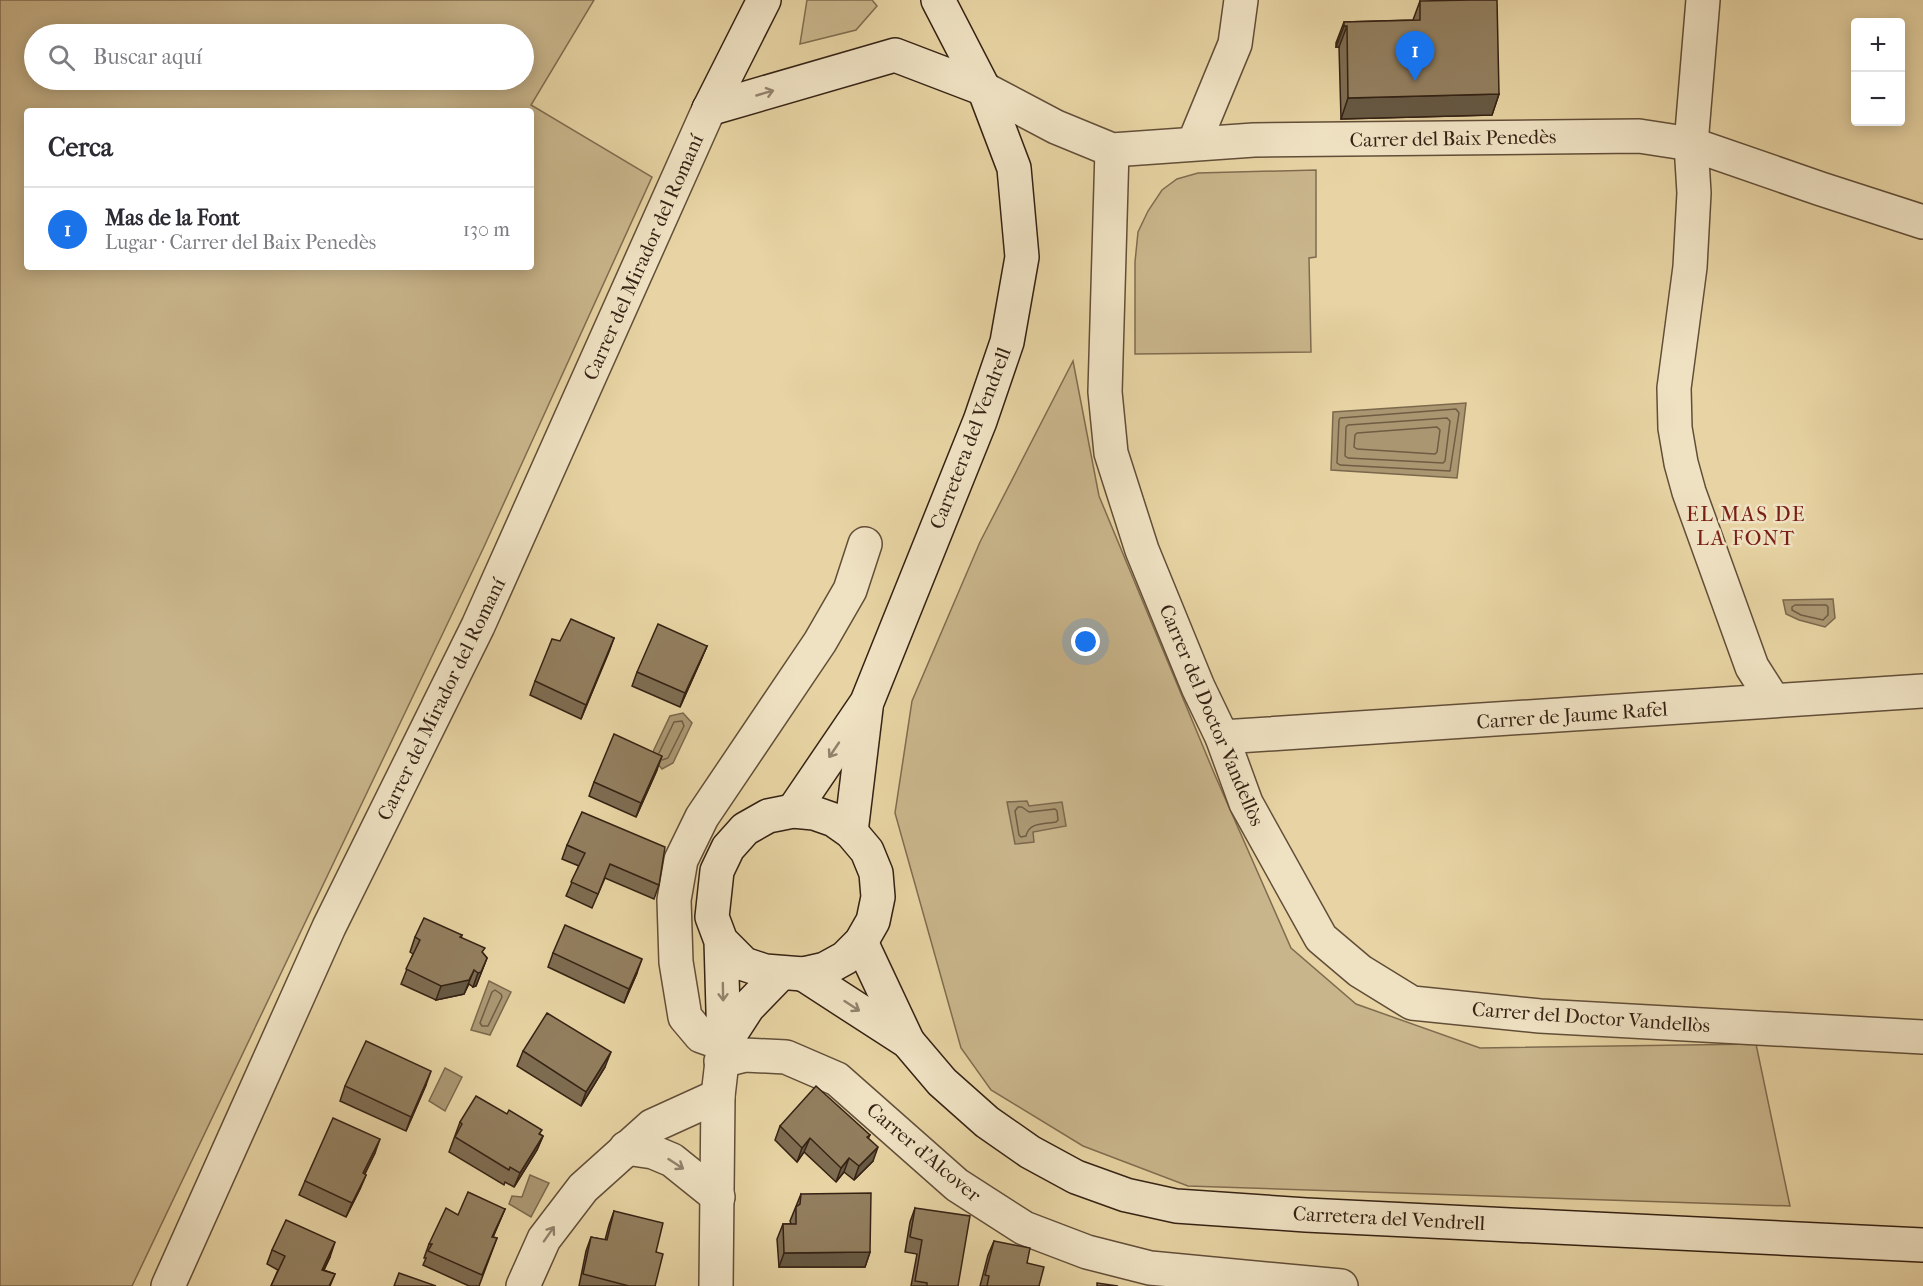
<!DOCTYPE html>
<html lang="es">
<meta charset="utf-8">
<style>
:root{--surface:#fff;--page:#f7f7f7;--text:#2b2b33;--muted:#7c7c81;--line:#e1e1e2;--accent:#1a73e8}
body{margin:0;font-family:"IM FELL French Canon",serif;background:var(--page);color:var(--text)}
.controls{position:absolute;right:18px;top:18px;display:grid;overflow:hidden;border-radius:6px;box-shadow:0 3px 15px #0003}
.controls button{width:54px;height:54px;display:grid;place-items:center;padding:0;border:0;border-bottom:2px solid var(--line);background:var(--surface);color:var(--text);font:30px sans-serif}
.you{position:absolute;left:1086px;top:642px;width:21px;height:21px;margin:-15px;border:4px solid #fff;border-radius:50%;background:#1a73e8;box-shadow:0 0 0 9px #1a73e833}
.badge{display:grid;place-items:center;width:39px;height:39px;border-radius:50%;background:var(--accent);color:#fff;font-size:20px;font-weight:700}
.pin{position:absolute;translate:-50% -50px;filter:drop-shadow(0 2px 3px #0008)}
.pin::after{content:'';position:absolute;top:32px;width:21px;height:18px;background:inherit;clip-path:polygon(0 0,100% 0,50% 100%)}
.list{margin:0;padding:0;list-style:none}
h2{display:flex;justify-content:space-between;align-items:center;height:78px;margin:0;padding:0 24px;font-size:26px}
h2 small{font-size:20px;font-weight:400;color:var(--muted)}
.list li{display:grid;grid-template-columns:39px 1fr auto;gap:18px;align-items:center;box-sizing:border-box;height:84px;padding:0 24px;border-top:2px solid var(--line)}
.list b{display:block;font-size:22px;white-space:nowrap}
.list p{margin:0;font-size:20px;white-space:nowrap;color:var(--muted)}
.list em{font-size:20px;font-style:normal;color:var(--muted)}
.icon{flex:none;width:33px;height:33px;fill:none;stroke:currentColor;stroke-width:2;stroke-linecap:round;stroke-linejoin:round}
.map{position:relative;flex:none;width:1923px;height:1286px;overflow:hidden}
.search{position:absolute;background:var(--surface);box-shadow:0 3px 15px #0003;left:24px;top:24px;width:510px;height:66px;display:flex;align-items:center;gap:15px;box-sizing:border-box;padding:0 21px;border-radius:33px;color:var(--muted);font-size:22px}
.panel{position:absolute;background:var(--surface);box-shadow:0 3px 15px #0003;left:24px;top:108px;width:510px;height:162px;border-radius:6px}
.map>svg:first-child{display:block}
.green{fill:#c9b58b;stroke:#7f6c50;stroke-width:1.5;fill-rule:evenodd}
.water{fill:#aa9772;stroke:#7b684c;stroke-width:1.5}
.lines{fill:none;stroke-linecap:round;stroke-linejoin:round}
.shore{stroke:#705c43;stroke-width:1.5}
.street-casing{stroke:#624e38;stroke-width:36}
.secondary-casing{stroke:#352214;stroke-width:36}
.street{stroke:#efe2c3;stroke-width:33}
.secondary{stroke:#efe2c3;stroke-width:33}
.wall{fill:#7e6c51;stroke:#352214;stroke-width:1.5}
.shaded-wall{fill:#665842;stroke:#352214;stroke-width:1.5}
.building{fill:#927e5e;stroke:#352214;stroke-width:1.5}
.oneway{stroke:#92826c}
.labels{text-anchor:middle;stroke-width:5;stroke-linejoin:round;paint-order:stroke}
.street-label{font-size:20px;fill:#352214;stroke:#efe2c3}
.neighbourhood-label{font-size:21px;letter-spacing:1.5px;fill:#7a1f14;stroke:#efe2c3}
</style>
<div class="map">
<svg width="1923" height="1286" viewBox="0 0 1923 1286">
<rect width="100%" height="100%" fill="#e7d3a3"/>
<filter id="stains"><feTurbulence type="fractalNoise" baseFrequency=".00333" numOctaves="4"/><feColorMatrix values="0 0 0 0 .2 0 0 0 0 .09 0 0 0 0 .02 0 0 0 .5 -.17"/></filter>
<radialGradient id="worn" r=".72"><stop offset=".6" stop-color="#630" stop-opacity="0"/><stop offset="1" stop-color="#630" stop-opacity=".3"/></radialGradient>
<g class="green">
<path d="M 0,0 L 594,0 L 531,105 L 652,177 L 483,549 L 132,1286 L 0,1286 ZM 34,34 L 524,34 L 524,80 L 34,80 ZM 27,111 L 531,111 L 531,267 L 27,267 Z"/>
<path d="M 807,0 L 872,0 L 877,6 L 856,30 L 800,44 Z"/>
<path d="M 1316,170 L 1316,257 L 1309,258 L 1311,352 L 1135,354 L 1135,262 L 1138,232 L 1148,211 L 1162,190 L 1177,179 L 1198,173 Z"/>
<path d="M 1073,361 L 1099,496 L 1214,773 L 1291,948 L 1356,1004 L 1480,1048 L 1756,1044 L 1790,1206 L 1188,1186 L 1083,1146 L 991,1090 L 961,1048 L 895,813 L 912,701 L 980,542 Z"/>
</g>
<g class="water">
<path d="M 1466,403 L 1457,478 L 1331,470 L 1333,412 Z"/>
<path d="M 1833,599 L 1835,618 L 1825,627 L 1799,620 L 1786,614 L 1783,600 Z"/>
<path d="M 683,713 L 692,723 L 673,763 L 662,769 L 651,756 L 670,716 Z"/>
<path d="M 1027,801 L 1029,806 L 1062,802 L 1066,826 L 1033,832 L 1034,842 L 1015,844 L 1007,802 Z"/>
<path d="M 489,981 L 511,992 L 490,1035 L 471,1030 Z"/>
<path d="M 445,1068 L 462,1077 L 445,1111 L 429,1101 Z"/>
<path d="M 530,1175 L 549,1183 L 531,1217 L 509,1204 L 512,1196 L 522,1197 Z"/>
</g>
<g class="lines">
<g class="shore">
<path d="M 1456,409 L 1459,413 L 1450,471 L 1340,465 L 1337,463 L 1339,420 L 1340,418 Z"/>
<path d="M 1447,418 L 1450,421 L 1445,461 L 1443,463 L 1348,458 L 1345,456 L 1346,427 L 1348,425 Z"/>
<path d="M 1437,427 L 1440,430 L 1437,452 L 1435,454 L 1357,449 L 1354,447 L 1355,435 L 1357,433 Z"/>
<path d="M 1795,605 L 1826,605 L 1828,607 L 1828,615 L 1823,620 L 1801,615 L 1792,610 L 1792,607 Z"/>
<path d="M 659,753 L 674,722 L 682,721 L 684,726 L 668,758 L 662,760"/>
<path d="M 1018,807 L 1022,807 L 1029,812 L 1055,809 L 1057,811 L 1058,820 L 1056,822 C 1044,824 1029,822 1026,836 L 1021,837 L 1019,835 L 1015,811 Z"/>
<path d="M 495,990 L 501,994 L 502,997 L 488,1026 L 482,1026 L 480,1023 L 492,992 Z"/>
</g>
<defs>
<g id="street">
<path d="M 1703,0 L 1691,144 L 1694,193 L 1690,267 L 1674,388 L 1675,428 L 1681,463 L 1689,492 L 1752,667 L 1773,700"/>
<path d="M 984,89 L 1056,127 L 1112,150 L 1254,140 L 1639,136 L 1691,144 L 1821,189 L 1923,222"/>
<path d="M 1194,143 L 1235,44 L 1241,0"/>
<path d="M 1112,150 L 1105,392 L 1111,453 L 1142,550 L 1198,687 L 1222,737 L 1246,803 L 1321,938 L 1360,971 L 1412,1003 L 1540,1016 L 1923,1037"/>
<path d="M 1222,737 L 1923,691"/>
<path d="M 721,1061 L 745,1055 L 786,1057 L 837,1079 L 957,1185 L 1024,1228 L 1087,1252 L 1150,1268 L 1341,1286"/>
<path d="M 626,1148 L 653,1152 L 672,1160 L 718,1197"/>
<path d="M 168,1286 L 329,927 L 478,626 L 709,109"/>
<path d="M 523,1286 L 544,1239 L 583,1188 L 652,1126 L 718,1096"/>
<path d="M 716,1286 L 718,1096 L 724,1044 L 701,1036 L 685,1017 L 676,962 L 674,900 L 681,860 L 702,817 L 820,642 L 850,590 L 865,544"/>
</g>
<g id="secondary">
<path d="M 709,109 L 895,55 L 984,89"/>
<path d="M 709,109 L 764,0"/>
<path d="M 793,811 L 867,702 L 980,421 L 1007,342 L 1022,257 L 1014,168 L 984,89 L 938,0"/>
<path d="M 851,832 L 866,708"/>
<path d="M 721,941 L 744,964 L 765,971 L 803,974 L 825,969 L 845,958 L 861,942 L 873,921 L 878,897 L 876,873 L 867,851 L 851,832 L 834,820 L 814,813 L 793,811 L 768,816 L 745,829 L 728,848 L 717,871 L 712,917 L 721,941 L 724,1044"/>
<path d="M 861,942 L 908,1042"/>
<path d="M 803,974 L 908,1042 L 942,1082 L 987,1122 L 1030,1152 L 1076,1177 L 1126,1195 L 1176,1206 L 1306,1215 L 1923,1245"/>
<path d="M 724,1044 L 748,1007 L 781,973"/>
</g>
</defs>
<use href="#street" class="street-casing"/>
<use href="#secondary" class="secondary-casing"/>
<use href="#street" class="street"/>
<use href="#secondary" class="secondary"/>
</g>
<g class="wall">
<path d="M 1420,1 L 1499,94 L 1492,115 L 1341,119 L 1339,47 L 1336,47 L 1336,43 L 1344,22 L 1413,20 Z"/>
<path d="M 614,638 L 581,719 L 530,695 L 535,681 L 560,641 Z"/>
<path d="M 707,646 L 701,660 L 680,707 L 632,686 L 637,672 Z"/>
<path d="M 657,770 L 636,817 L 589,796 L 594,782 Z"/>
<path d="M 567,845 L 659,885 L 654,899 L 605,878 L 592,908 L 566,896 L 579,866 L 562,859 Z"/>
<path d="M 462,935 L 461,938 L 483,953 L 487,958 L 476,986 L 473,987 L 469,984 L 464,994 L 436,1000 L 401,984 L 413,954 L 410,952 L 415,937 Z"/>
<path d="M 553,953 L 637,973 L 624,1003 L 548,967 Z"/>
<path d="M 523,1051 L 605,1067 L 581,1106 L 517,1066 Z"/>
<path d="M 426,1085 L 406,1131 L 340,1101 L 345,1086 Z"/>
<path d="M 460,1122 L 540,1134 L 543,1136 L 537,1150 L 514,1187 L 505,1182 L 504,1185 L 449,1152 Z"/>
<path d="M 780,1126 L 870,1135 L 868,1139 L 873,1161 L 854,1180 L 844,1172 L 836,1182 L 804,1152 L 797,1162 L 775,1140 Z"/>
<path d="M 375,1153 L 365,1174 L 366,1175 L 360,1189 L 346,1217 L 299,1195 L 305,1181 Z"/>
<path d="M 801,1194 L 870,1252 L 865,1267 L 779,1267 L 777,1239 L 783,1224 L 791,1224 L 790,1221 Z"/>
<path d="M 915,1208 L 958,1286 L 911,1286 L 917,1254 L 905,1252 L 910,1222 Z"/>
<path d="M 505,1209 L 493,1237 L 497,1238 L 479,1286 L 469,1286 L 423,1265 L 426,1258 L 424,1258 L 429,1244 L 458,1215 Z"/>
<path d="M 614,1211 L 656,1252 L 655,1286 L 579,1286 L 586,1251 L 591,1237 L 605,1240 L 609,1225 Z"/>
<path d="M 994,1241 L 1027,1263 L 1039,1286 L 980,1286 L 988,1255 Z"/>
<path d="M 272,1250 L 330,1257 L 324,1270 L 335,1274 L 330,1286 L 271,1286 L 278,1270 L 267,1264 Z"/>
</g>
<g class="shaded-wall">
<path d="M 1344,26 L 1347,26 L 1339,47 L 1336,47 Z"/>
<path d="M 1499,94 L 1492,115 L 1341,119 L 1348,98 Z"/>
<path d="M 614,638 L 609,652 L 581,719 L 586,705 Z"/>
<path d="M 707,646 L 701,660 L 680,707 L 685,693 Z"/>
<path d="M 662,756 L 657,770 L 636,817 L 641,803 Z"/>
<path d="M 487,958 L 476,986 L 473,987 L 478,973 Z"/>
<path d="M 642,959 L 637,973 L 624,1003 L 629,989 Z"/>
<path d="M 474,970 L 464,994 L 436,1000 L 441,986 Z"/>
<path d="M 611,1052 L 605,1067 L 581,1106 L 586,1092 Z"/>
<path d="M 431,1071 L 426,1085 L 406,1131 L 411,1117 Z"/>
<path d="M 543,1136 L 537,1150 L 514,1187 L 520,1173 Z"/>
<path d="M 810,1138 L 804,1152 L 797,1162 L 802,1148 Z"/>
<path d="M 380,1139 L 375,1153 L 358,1187 L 363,1173 Z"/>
<path d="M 878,1147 L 873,1161 L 854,1180 L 859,1166 Z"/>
<path d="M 849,1158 L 844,1172 L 836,1182 L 841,1168 Z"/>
<path d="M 366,1175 L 360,1189 L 346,1217 L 352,1203 Z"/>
<path d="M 505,1209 L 487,1251 L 492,1237 Z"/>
<path d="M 335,1242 L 330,1257 L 317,1284 L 322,1270 Z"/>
<path d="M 870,1252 L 865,1267 L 779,1267 L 784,1253 Z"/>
</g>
<g class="building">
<path d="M 1472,0 L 1497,0 L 1499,94 L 1348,98 L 1347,26 L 1344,26 L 1344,22 L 1420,20 L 1420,1 Z"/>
<path d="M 571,619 L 614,638 L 586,705 L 535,681 L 552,639 L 560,641 Z"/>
<path d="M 658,624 L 707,646 L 685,693 L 637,672 Z"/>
<path d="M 614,734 L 662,756 L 641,803 L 594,782 Z"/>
<path d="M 582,812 L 665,847 L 659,885 L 610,864 L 598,894 L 571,882 L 585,853 L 567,845 Z"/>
<path d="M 424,918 L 462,935 L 460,937 L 485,948 L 482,952 L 487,958 L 481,972 L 478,973 L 474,970 L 469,980 L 441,986 L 406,969 L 420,940 L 415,937 Z"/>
<path d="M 565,925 L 642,959 L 629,989 L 553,953 Z"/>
<path d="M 547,1013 L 611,1052 L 586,1092 L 523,1051 Z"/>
<path d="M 366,1041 L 431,1071 L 411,1117 L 345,1086 Z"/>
<path d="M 816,1086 L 870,1135 L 867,1137 L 878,1147 L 859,1166 L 849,1158 L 841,1168 L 810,1138 L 802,1148 L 780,1126 Z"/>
<path d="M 476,1096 L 507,1114 L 509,1110 L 542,1130 L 539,1134 L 543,1136 L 520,1173 L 510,1167 L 509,1170 L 455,1137 L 462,1124 L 460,1122 Z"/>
<path d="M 333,1118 L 380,1139 L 363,1173 L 366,1175 L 352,1203 L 305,1181 Z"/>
<path d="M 468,1192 L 505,1209 L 492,1237 L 497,1238 L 482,1275 L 428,1251 L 432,1244 L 429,1244 L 446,1208 L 458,1215 Z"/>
<path d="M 871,1193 L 870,1252 L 784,1253 L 783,1224 L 796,1224 L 796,1207 L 800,1204 L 801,1194 Z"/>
<path d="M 915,1208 L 970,1216 L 958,1286 L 927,1286 L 927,1283 L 915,1281 L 922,1240 L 910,1237 Z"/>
<path d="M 614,1211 L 663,1223 L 656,1252 L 663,1254 L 655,1286 L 629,1286 L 583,1274 L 591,1237 L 607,1240 Z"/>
<path d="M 286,1220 L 335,1242 L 322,1270 L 335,1274 L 329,1286 L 271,1286 L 285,1256 L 272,1250 Z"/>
<path d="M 994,1241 L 1030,1248 L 1027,1263 L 1044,1267 L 1039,1286 L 987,1286 L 989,1276 L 985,1275 Z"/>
<path d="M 399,1273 L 436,1286 L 394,1286 Z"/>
<path d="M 1097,1283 L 1118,1286 L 1097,1286 Z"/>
</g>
<defs><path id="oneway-shaft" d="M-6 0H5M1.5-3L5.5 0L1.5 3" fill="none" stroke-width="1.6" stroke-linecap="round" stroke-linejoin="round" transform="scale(1.5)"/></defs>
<g class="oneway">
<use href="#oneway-shaft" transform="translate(765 93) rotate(-16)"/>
<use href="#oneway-shaft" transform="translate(834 750) rotate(124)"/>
<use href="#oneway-shaft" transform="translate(723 992) rotate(89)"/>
<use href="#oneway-shaft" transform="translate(852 1006) rotate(33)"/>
<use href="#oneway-shaft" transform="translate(676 1164) rotate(33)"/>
<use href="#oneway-shaft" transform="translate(549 1234) rotate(-55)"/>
</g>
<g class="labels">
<g class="street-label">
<text transform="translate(1453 138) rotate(-1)" y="7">Carrer del Baix Penedès</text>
<text transform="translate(643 257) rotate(-66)" y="7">Carrer del Mirador del Romaní</text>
<text transform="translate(970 438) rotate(-69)" y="7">Carretera del Vendrell</text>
<text transform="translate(441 699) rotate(-64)" y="7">Carrer del Mirador del Romaní</text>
<text transform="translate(1212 715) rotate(67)" y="7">Carrer del Doctor Vandellòs</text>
<text transform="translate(1572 715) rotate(-4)" y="7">Carrer de Jaume Rafel</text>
<text transform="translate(1591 1017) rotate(4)" y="7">Carrer del Doctor Vandellòs</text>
<text transform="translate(924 1152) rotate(40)" y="7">Carrer d'Alcover</text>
<text transform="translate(1389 1218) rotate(3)" y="7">Carretera del Vendrell</text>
</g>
<g class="neighbourhood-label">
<text x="1746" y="521">EL MAS DE<tspan x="1746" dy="24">LA FONT</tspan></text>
</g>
</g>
<rect width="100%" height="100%" filter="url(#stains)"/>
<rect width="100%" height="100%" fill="url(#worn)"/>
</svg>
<div class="controls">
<button>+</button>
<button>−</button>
</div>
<div class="you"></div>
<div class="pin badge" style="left:1415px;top:81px">1</div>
<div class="search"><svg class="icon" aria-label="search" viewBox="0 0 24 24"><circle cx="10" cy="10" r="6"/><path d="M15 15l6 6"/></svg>Buscar aquí</div>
<section class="panel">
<h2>Cerca<small></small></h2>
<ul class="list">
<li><span class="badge">1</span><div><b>Mas de la Font</b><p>Lugar · Carrer del Baix Penedès</p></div><em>130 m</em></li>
</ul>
</section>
</div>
